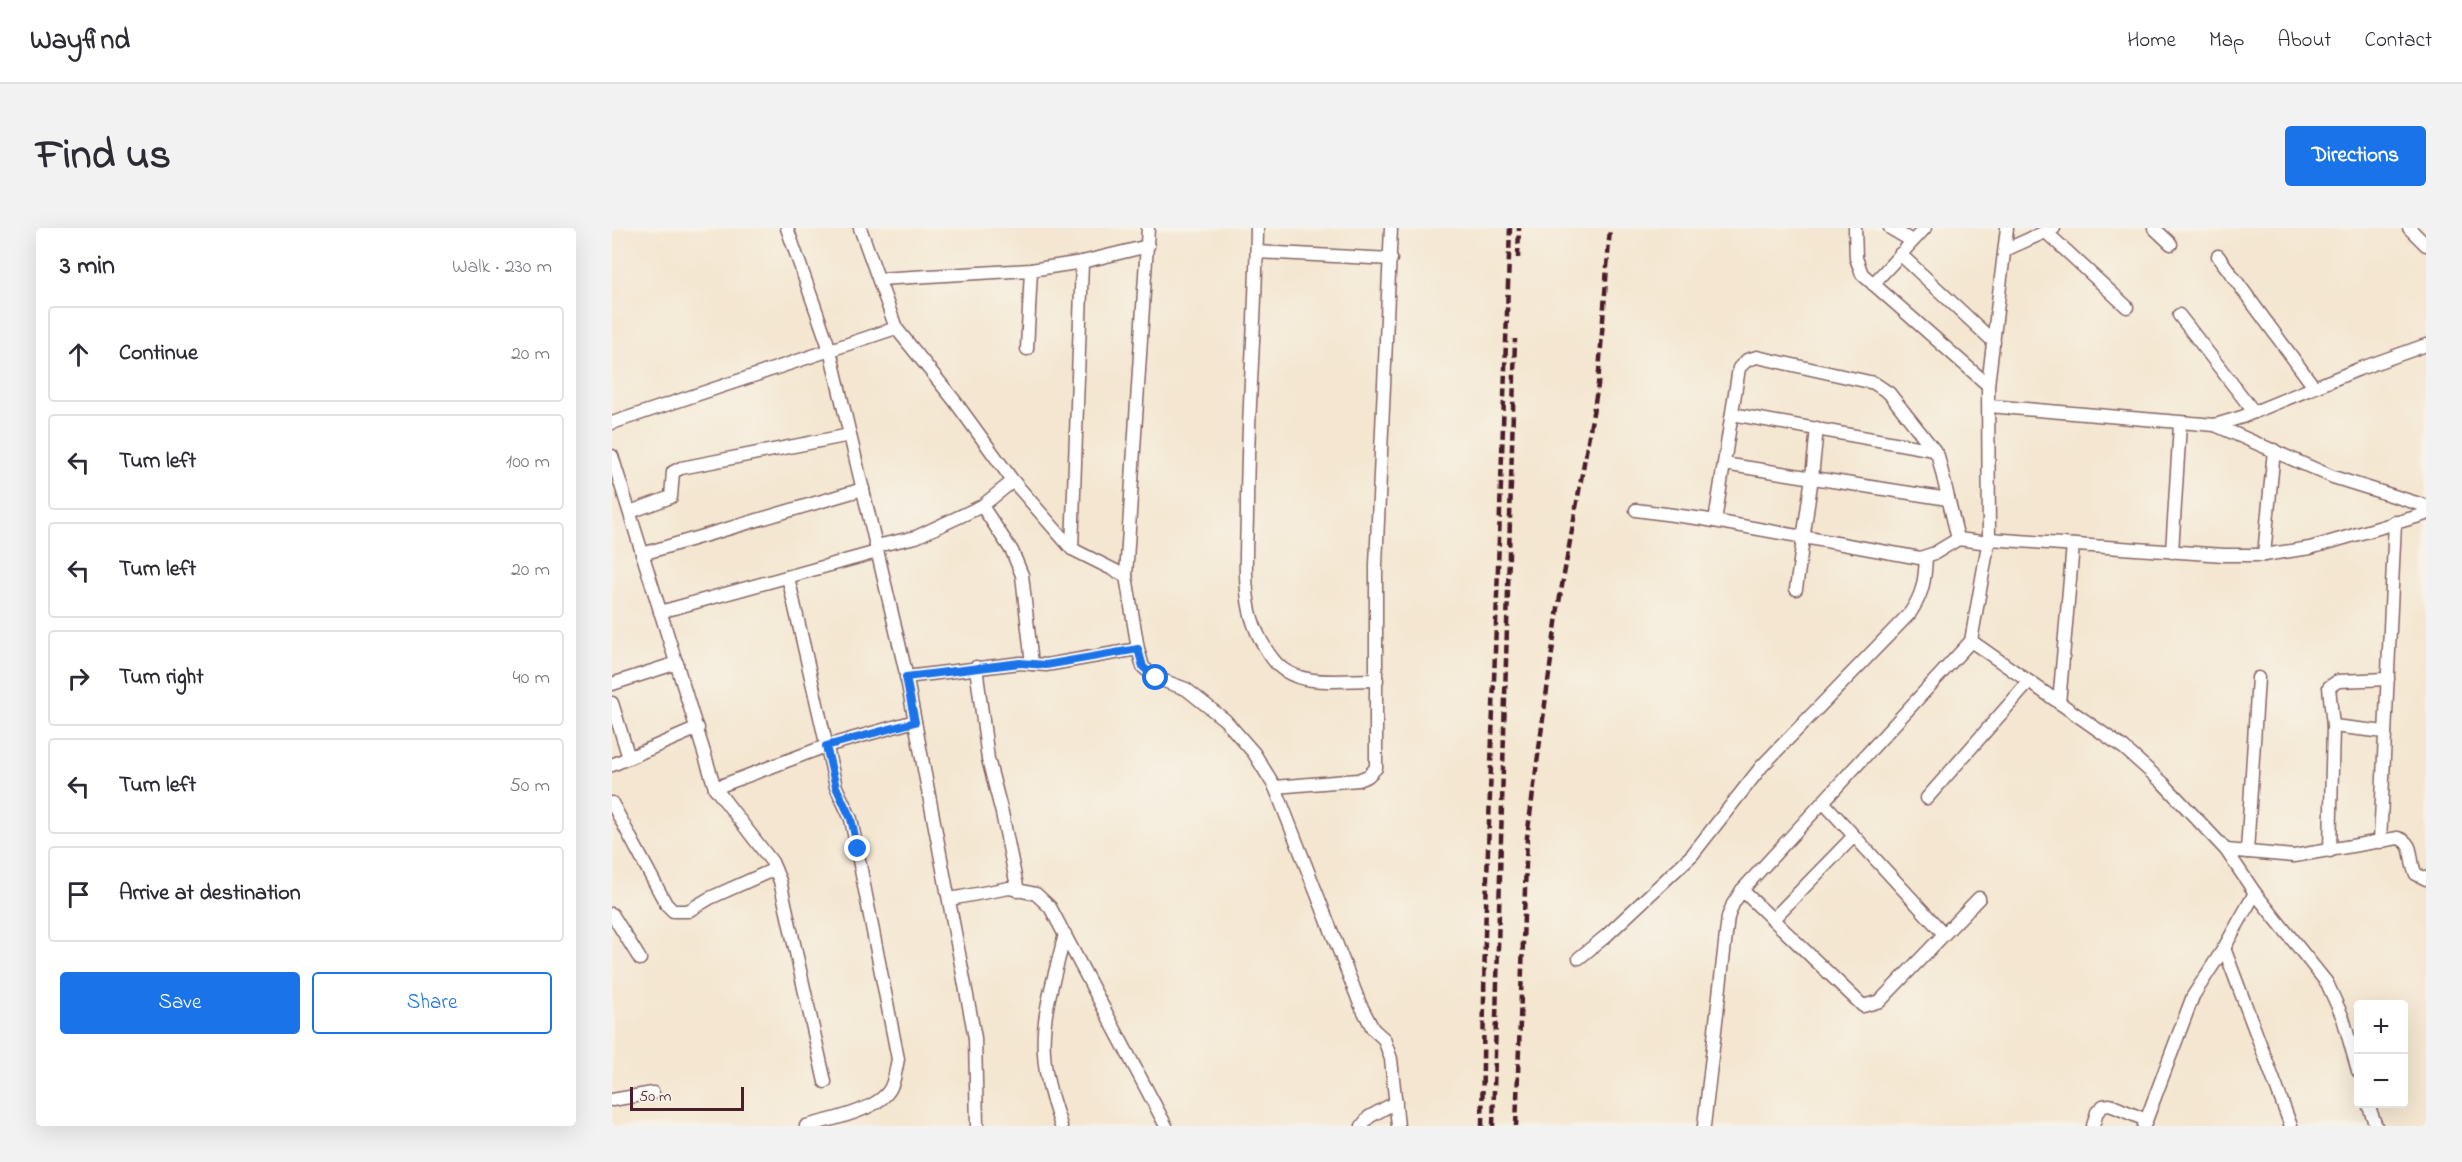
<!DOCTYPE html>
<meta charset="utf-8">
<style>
:root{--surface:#fff;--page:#f2f2f3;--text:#2b2b33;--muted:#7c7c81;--line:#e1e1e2;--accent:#1a73e8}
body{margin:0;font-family:"Indie Flower",sans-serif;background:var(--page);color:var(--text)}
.controls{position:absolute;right:18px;bottom:18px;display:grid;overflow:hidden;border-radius:6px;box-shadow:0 6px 24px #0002}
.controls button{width:54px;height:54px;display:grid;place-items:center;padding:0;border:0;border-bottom:2px solid var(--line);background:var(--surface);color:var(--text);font:30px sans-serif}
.scale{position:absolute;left:18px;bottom:15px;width:114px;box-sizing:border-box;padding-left:6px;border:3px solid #4a1f2b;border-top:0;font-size:16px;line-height:21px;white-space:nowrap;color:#4a1f2b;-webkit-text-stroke:4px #f7f3e8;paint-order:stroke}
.stop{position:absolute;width:18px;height:18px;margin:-14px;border:4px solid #1a73e8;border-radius:50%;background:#fff}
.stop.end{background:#1a73e8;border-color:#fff;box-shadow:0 2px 6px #0008}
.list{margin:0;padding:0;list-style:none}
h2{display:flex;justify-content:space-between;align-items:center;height:78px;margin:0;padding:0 24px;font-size:26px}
h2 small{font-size:20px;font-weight:400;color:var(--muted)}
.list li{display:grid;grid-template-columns:39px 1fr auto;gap:18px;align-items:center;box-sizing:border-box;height:96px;margin:0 12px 12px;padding:0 12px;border:2px solid var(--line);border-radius:6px}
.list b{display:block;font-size:22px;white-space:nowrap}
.list em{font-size:20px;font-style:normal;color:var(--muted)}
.actions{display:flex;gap:12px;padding:18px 24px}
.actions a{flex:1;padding:14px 0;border:2px solid var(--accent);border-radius:6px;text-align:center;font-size:21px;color:var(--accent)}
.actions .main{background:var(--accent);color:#fff}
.icon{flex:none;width:33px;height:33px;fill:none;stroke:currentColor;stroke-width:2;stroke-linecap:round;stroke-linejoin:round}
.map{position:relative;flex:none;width:1814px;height:898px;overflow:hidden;border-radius:6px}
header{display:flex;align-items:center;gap:36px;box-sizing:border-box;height:84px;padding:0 30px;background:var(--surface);border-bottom:2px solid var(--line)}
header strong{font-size:28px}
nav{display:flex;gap:33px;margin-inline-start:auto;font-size:21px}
.intro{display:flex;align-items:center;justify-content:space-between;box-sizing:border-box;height:144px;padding:0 36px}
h1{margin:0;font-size:42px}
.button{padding:15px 27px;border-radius:6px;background:var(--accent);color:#fff;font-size:21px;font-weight:700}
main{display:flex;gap:36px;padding:0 36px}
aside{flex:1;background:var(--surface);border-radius:6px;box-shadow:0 6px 24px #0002}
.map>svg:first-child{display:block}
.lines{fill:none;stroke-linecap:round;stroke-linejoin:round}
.street-casing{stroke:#866565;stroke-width:15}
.street{stroke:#fff;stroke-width:12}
.rail{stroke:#4a1f2b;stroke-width:4.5;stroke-dasharray:9 4.5;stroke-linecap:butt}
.route{stroke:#1a73e8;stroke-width:8}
</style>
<header>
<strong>Wayfind</strong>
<nav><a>Home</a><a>Map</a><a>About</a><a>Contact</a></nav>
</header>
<div class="intro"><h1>Find us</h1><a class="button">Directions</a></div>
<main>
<aside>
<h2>3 min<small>Walk · 230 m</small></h2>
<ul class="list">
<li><svg class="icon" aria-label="ahead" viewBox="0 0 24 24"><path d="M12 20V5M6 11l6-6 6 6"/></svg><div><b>Continue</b></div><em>20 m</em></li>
<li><svg class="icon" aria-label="left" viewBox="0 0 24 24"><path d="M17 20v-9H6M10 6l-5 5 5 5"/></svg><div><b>Turn left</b></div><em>100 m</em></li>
<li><svg class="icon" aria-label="left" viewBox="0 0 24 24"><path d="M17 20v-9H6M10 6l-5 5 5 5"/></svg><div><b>Turn left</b></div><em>20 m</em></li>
<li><svg class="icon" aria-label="right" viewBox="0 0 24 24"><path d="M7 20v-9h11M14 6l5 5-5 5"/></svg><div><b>Turn right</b></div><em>40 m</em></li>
<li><svg class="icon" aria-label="left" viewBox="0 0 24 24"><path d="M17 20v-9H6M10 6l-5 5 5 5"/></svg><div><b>Turn left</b></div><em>50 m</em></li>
<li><svg class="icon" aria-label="arrive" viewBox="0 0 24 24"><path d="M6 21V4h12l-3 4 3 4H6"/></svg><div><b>Arrive at destination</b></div></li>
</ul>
<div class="actions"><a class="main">Save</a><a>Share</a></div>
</aside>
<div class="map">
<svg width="1814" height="898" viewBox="0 0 1814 898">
<rect width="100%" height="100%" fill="#f7f3e8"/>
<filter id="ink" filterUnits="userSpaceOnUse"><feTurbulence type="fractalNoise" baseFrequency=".0167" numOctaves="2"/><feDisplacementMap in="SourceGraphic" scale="12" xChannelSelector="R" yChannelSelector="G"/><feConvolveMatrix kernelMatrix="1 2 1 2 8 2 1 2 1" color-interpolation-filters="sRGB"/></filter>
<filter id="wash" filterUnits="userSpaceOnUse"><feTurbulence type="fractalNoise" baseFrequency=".008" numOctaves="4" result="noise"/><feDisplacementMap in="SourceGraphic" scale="24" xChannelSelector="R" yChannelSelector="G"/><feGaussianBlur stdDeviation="1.35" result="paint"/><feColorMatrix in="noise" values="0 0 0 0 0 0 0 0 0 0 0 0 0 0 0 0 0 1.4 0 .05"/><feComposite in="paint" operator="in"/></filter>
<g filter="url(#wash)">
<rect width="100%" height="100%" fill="#f4e6d0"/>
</g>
<g filter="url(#ink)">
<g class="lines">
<defs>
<g id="street">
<path d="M 175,0 L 218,122 L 293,441 L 363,810 L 365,898"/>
<path d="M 248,0 L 284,100"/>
<path d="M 645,0 C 644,94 635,188 635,282 C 635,314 631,352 638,383 C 642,401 652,421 664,435 C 687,461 734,451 765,452"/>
<path d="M 1243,0 L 1244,30 L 1250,46 L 1376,157"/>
<path d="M 1278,0 L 1300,13"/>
<path d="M 1395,0 L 1376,157 L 1377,311 L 1359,413 L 1512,520 L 1551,555 L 1614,622 L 1643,665 L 1612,720 L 1581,768 L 1532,898"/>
<path d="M 1542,0 L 1559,16"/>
<path d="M 1797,0 L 1814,17"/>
<path d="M 1435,5 L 1515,79"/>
<path d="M 1393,22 L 1442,0"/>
<path d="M 645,24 L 779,31"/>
<path d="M 1288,26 L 1382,114"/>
<path d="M 1606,28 L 1702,159"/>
<path d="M 267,51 L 419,42 L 470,34 L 536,18"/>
<path d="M 1261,56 L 1313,0"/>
<path d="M 1567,87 L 1642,184"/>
<path d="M 415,121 L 419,42"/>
<path d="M 1377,178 L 1603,197 L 1630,189 L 1747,141 L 1814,117"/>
<path d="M 1120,186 L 1322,222 L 1326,228 L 1346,311"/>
<path d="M 0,195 L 284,100 L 342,172 L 401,253 L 460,321 L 514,348 L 536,0"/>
<path d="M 1603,197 L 1721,249 L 1814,278"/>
<path d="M 0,228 L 103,560 L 160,634 L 168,653 L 213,854"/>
<path d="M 1112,236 L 1336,271"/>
<path d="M 370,278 L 400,323 L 410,347 L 420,436"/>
<path d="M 1024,282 L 1091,291 L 1308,330 L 1323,325 L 1346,311 L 1377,315"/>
<path d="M 18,284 L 59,269 L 61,244 L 69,240 L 238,207"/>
<path d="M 1103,293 L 1127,140 L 1135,132 L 1145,129 L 1262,155 L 1277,165 L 1322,222"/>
<path d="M 1377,311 L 1612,327 L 1652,327 L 1698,320 L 1814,286"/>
<path d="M 264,318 L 304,309 L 370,278 L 401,253"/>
<path d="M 460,321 L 470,34"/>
<path d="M 1560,324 L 1568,196"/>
<path d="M 30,326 L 251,261"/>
<path d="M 1652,327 L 1662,222"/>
<path d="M 514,348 L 526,421 L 531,439 L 544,450 L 574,461 L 613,492 L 642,525 L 663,559 L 748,776 L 761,801 L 772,811 L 779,831 L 786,898"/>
<path d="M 176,349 L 224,559 L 239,591 L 286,831 C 284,840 283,851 279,859 C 269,882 217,892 194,898"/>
<path d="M 1184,361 L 1200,249 L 1205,200"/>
<path d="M 48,384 L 265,324"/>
<path d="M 364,439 L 376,531 L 390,585 L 406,663"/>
<path d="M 294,449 L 408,435 L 434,437 L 526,421"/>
<path d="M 0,456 L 65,435"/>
<path d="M 0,475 L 17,530"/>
<path d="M 1447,475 L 1461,317"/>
<path d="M 1721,498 L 1773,504"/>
<path d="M 0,537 L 86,500"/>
<path d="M 663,559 L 746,552 L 756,548 L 764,540 L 764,337 L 779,0"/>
<path d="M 103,560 L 214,518 L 303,493"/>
<path d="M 1315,570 L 1417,454"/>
<path d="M 1211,574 L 1332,706"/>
<path d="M 0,575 L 54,676 L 61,683 L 76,683 L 98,670 L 163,641"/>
<path d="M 1768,614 L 1783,294"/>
<path d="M 1614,622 L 1682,628 L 1786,610 C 1804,615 1796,633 1804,646 L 1814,651"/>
<path d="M 1718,623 L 1721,498 L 1717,459 L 1726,453 L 1776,451"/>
<path d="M 1635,624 L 1646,450"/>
<path d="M 1130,662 L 1251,778 L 1268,773 L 1367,670"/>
<path d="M 1643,665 L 1715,755 L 1731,790 L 1746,843"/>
<path d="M 338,671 L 397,660 L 424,666 L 438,679 L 554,898"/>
<path d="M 0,686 L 28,731"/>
<path d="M 1161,691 L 1242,608"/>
<path d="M 1612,720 L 1679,898"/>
<path d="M 967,730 L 994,708 L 1080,627 L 1150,538 L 1298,385 C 1311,366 1313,352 1314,329"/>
<path d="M 0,872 L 41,865"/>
<path d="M 1756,876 L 1764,898"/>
<path d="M 449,898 C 441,874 433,850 432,825 C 429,786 444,744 453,706"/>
<path d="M 750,898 L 757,889 L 784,874"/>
<path d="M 1092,898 L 1116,689 L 1121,676 L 1130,662 L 1359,413"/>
<path d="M 1481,898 L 1485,884 L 1491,878 L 1498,877 L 1534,892"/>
</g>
</defs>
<use href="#street" class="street-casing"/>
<use href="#street" class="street"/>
<g class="rail">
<path d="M 906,30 L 907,0"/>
<path d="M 870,898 L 873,707 L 898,0"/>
<path d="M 881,898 L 903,111"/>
<path d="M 904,898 L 915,609 L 946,380 L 986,157 L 998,0"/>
</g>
</g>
</g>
<g class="lines" filter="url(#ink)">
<path class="route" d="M 246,621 L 239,591 L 224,559 L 214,518 L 303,494 L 294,449 L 408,435 L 434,437 L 526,421 L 531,439 L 544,450"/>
</g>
</svg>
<div class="controls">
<button>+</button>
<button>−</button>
</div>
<div class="scale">50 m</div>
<div class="stop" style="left:544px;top:450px"></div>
<div class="stop end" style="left:246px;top:621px"></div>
</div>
</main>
